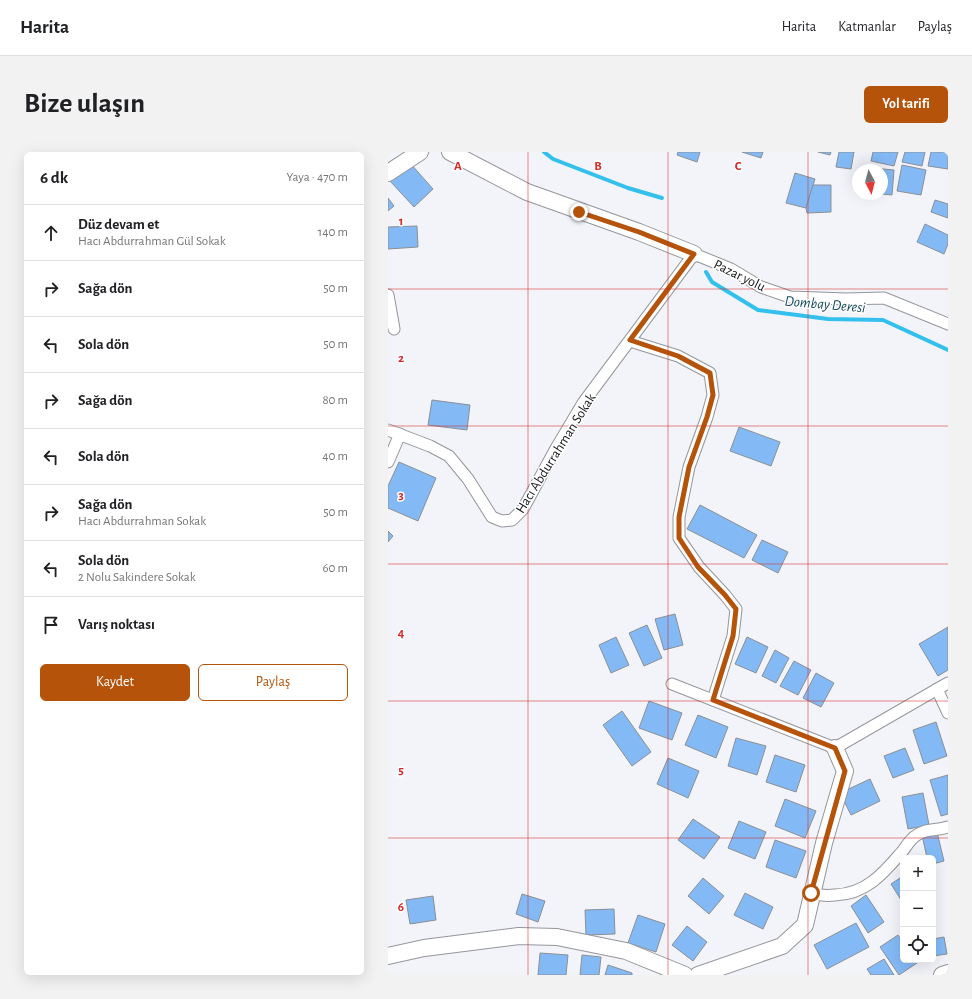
<!DOCTYPE html>
<html lang="tr">
<meta charset="utf-8">
<style>
:root{--surface:#fff;--page:#f2f2f2;--text:#202124;--muted:#757577;--line:#e0e0e0;--accent:#b45309}
body{margin:0;font-family:"Alegreya Sans",sans-serif;background:var(--page);color:var(--text)}
.controls{position:absolute;right:12px;bottom:12px;display:grid;overflow:hidden;border-radius:6px;box-shadow:0 4px 16px #0002}
.controls button{width:36px;height:36px;display:grid;place-items:center;padding:0;border:0;border-bottom:1px solid var(--line);background:var(--surface);color:var(--text);font:20px sans-serif}
.compass{position:absolute;left:464px;top:12px;width:36px;height:36px;border-radius:50%;background:var(--surface);box-shadow:0 4px 16px #0002;rotate:173deg}
.stop{position:absolute;width:12px;height:12px;margin:-9px;border:3px solid #b45309;border-radius:50%;background:#fff}
.stop.end{background:#b45309;border-color:#fff;box-shadow:0 1px 4px #0008}
.list{margin:0;padding:0;list-style:none}
h2{display:flex;justify-content:space-between;align-items:center;height:52px;margin:0;padding:0 16px;font-size:17px}
h2 small{font-size:13px;font-weight:400;color:var(--muted)}
.list li{display:grid;grid-template-columns:26px 1fr auto;gap:12px;align-items:center;box-sizing:border-box;height:56px;padding:0 16px;border-top:1px solid var(--line)}
.list b{display:block;font-size:15px;white-space:nowrap}
.list p{margin:0;font-size:13px;white-space:nowrap;color:var(--muted)}
.list em{font-size:13px;font-style:normal;color:var(--muted)}
.actions{display:flex;gap:8px;padding:12px 16px}
.actions a{flex:1;padding:9px 0;border:1px solid var(--accent);border-radius:6px;text-align:center;font-size:14px;color:var(--accent)}
.actions .main{background:var(--accent);color:#fff}
.icon{flex:none;width:22px;height:22px;fill:none;stroke:currentColor;stroke-width:2;stroke-linecap:round;stroke-linejoin:round}
.map{position:relative;flex:none;width:560px;height:823px;overflow:hidden;border-radius:6px}
header{display:flex;align-items:center;gap:24px;box-sizing:border-box;height:56px;padding:0 20px;background:var(--surface);border-bottom:1px solid var(--line)}
header strong{font-size:19px}
nav{display:flex;gap:22px;margin-inline-start:auto;font-size:14px}
.intro{display:flex;align-items:center;justify-content:space-between;box-sizing:border-box;height:96px;padding:0 24px}
h1{margin:0;font-size:28px}
.button{padding:10px 18px;border-radius:6px;background:var(--accent);color:#fff;font-size:14px;font-weight:700}
main{display:flex;gap:24px;padding:0 24px}
aside{flex:1;background:var(--surface);border-radius:6px;box-shadow:0 4px 16px #0002}
.map>svg:first-child{display:block}
.lines{fill:none;stroke-linecap:round;stroke-linejoin:round}
.stream{stroke:#34c0ec;stroke-width:4}
.building{fill:#83baf6;stroke:#8b8f94}
.street-casing{stroke:#95969b;stroke-width:13}
.secondary-casing{stroke:#95969b;stroke-width:18}
.street{stroke:#fff;stroke-width:11}
.secondary{stroke:#fff;stroke-width:16}
.route{stroke:#b45309;stroke-width:5}
.grid{fill:none;stroke:#d62828;stroke-width:1;stroke-opacity:0.55}
.labels{text-anchor:middle;stroke-width:3;stroke-linejoin:round;paint-order:stroke}
.street-label{font-size:14px;fill:#151517;stroke:#fff}
.water-label{font-size:15px;font-style:italic;fill:#134b5d;stroke:#fff}
.grid-label{font-size:13px;text-anchor:middle;font-weight:bold;fill:#d62828;stroke:#fff;stroke-width:3;stroke-linejoin:round;paint-order:stroke}
</style>
<header>
<strong>Harita</strong>
<nav><a>Harita</a><a>Katmanlar</a><a>Paylaş</a></nav>
</header>
<div class="intro"><h1>Bize ulaşın</h1><a class="button">Yol tarifi</a></div>
<main>
<aside>
<h2>6 dk<small>Yaya · 470 m</small></h2>
<ul class="list">
<li><svg class="icon" aria-label="ahead" viewBox="0 0 24 24"><path d="M12 20V5M6 11l6-6 6 6"/></svg><div><b>Düz devam et</b><p>Hacı Abdurrahman Gül Sokak</p></div><em>140 m</em></li>
<li><svg class="icon" aria-label="right" viewBox="0 0 24 24"><path d="M7 20v-9h11M14 6l5 5-5 5"/></svg><div><b>Sağa dön</b></div><em>50 m</em></li>
<li><svg class="icon" aria-label="left" viewBox="0 0 24 24"><path d="M17 20v-9H6M10 6l-5 5 5 5"/></svg><div><b>Sola dön</b></div><em>50 m</em></li>
<li><svg class="icon" aria-label="right" viewBox="0 0 24 24"><path d="M7 20v-9h11M14 6l5 5-5 5"/></svg><div><b>Sağa dön</b></div><em>80 m</em></li>
<li><svg class="icon" aria-label="left" viewBox="0 0 24 24"><path d="M17 20v-9H6M10 6l-5 5 5 5"/></svg><div><b>Sola dön</b></div><em>40 m</em></li>
<li><svg class="icon" aria-label="right" viewBox="0 0 24 24"><path d="M7 20v-9h11M14 6l5 5-5 5"/></svg><div><b>Sağa dön</b><p>Hacı Abdurrahman Sokak</p></div><em>50 m</em></li>
<li><svg class="icon" aria-label="left" viewBox="0 0 24 24"><path d="M17 20v-9H6M10 6l-5 5 5 5"/></svg><div><b>Sola dön</b><p>2 Nolu Sakindere Sokak</p></div><em>60 m</em></li>
<li><svg class="icon" aria-label="arrive" viewBox="0 0 24 24"><path d="M6 21V4h12l-3 4 3 4H6"/></svg><div><b>Varış noktası</b></div></li>
</ul>
<div class="actions"><a class="main">Kaydet</a><a>Paylaş</a></div>
</aside>
<div class="map">
<svg width="560" height="823" viewBox="0 0 560 823">
<rect width="100%" height="100%" fill="#f3f4fa"/>
<g class="lines">
<g class="stream">
<path d="M 156,0 L 165,7 L 240,36 L 274,46"/>
<path d="M 318,120 L 324,130 L 370,158 L 440,167 L 495,168 L 560,198"/>
</g>
</g>
<g class="building">
<path d="M 290,0 L 312,0 L 309,10 L 289,3 Z"/>
<path d="M 354,0 L 375,0 L 373,6 Z"/>
<path d="M 430,0 L 443,0 L 442,3 Z"/>
<path d="M 451,0 L 466,0 L 463,17 L 448,15 Z"/>
<path d="M 485,0 L 510,0 L 506,14 L 483,9 Z"/>
<path d="M 517,0 L 537,0 L 534,14 L 514,10 Z"/>
<path d="M 543,0 L 560,0 L 560,17 L 540,14 Z"/>
<path d="M 22,11 L 45,37 L 26,55 L 2,29 Z"/>
<path d="M 514,13 L 538,18 L 533,43 L 509,39 Z"/>
<path d="M 484,16 L 506,18 L 504,43 L 494,42 L 494,18 L 484,18 Z"/>
<path d="M 407,21 L 427,27 L 418,56 L 398,51 Z"/>
<path d="M 425,33 L 443,33 L 443,60 L 419,61 L 418,56 Z"/>
<path d="M 0,46 L 6,54 L 0,59 Z"/>
<path d="M 547,48 L 560,52 L 560,66 L 543,60 Z"/>
<path d="M 537,72 L 560,83 L 560,92 L 556,102 L 529,90 Z"/>
<path d="M 29,74 L 30,95 L 0,97 L 0,75 Z"/>
<path d="M 44,248 L 82,253 L 79,278 L 40,273 Z"/>
<path d="M 351,275 L 392,290 L 383,314 L 342,299 Z"/>
<path d="M 11,310 L 48,326 L 30,369 L 0,356 L 0,334 Z"/>
<path d="M 312,353 L 369,383 L 356,406 L 299,377 Z"/>
<path d="M 0,379 L 5,384 L 0,390 Z"/>
<path d="M 374,388 L 400,400 L 390,421 L 364,408 Z"/>
<path d="M 287,462 L 295,493 L 276,498 L 267,467 Z"/>
<path d="M 259,473 L 274,506 L 256,514 L 241,481 Z"/>
<path d="M 560,475 L 560,518 L 550,524 L 531,492 Z"/>
<path d="M 228,485 L 241,513 L 223,521 L 211,493 Z"/>
<path d="M 359,485 L 380,495 L 368,521 L 347,512 Z"/>
<path d="M 387,498 L 401,506 L 388,531 L 374,524 Z"/>
<path d="M 406,509 L 423,518 L 410,543 L 392,534 Z"/>
<path d="M 428,521 L 446,531 L 433,555 L 415,546 Z"/>
<path d="M 261,549 L 294,561 L 284,588 L 251,576 Z"/>
<path d="M 234,559 L 263,600 L 244,614 L 215,573 Z"/>
<path d="M 310,563 L 340,575 L 328,606 L 297,593 Z"/>
<path d="M 548,570 L 559,604 L 536,612 L 525,578 Z"/>
<path d="M 348,586 L 378,594 L 369,623 L 340,614 Z"/>
<path d="M 517,596 L 526,618 L 505,626 L 496,604 Z"/>
<path d="M 387,603 L 417,613 L 408,640 L 378,630 Z"/>
<path d="M 280,606 L 311,619 L 300,646 L 269,632 Z"/>
<path d="M 560,623 L 560,662 L 553,664 L 542,628 Z"/>
<path d="M 482,627 L 492,649 L 463,663 L 452,641 Z"/>
<path d="M 535,641 L 541,673 L 520,677 L 514,645 Z"/>
<path d="M 397,647 L 428,659 L 417,686 L 387,674 Z"/>
<path d="M 305,667 L 332,685 L 316,707 L 290,688 Z"/>
<path d="M 351,669 L 378,680 L 367,707 L 340,696 Z"/>
<path d="M 549,680 L 556,709 L 545,712 L 545,706 L 539,706 L 534,683 Z"/>
<path d="M 387,688 L 418,699 L 408,726 L 378,715 Z"/>
<path d="M 515,724 L 515,751 L 503,732 Z"/>
<path d="M 315,726 L 336,744 L 321,762 L 300,744 Z"/>
<path d="M 357,741 L 385,755 L 375,777 L 346,763 Z"/>
<path d="M 134,742 L 157,749 L 150,770 L 128,762 Z"/>
<path d="M 478,743 L 496,770 L 480,781 L 463,754 Z"/>
<path d="M 45,744 L 48,768 L 22,772 L 18,748 Z"/>
<path d="M 226,757 L 227,782 L 198,783 L 197,758 Z"/>
<path d="M 250,763 L 277,772 L 268,800 L 240,791 Z"/>
<path d="M 468,771 L 481,795 L 439,817 L 426,793 Z"/>
<path d="M 299,774 L 319,790 L 305,809 L 284,793 Z"/>
<path d="M 510,783 L 515,791 L 515,808 L 526,808 L 529,811 L 511,823 L 492,795 Z"/>
<path d="M 556,785 L 559,802 L 545,804 L 545,787 Z"/>
<path d="M 152,801 L 180,803 L 178,823 L 150,823 Z"/>
<path d="M 194,803 L 213,805 L 211,823 L 192,823 Z"/>
<path d="M 496,807 L 506,823 L 483,823 L 479,817 Z"/>
<path d="M 220,813 L 244,821 L 244,823 L 217,823 Z"/>
</g>
<g class="lines">
<defs>
<g id="street">
<path d="M 0,143 L 6,177"/>
<path d="M 242,189 L 290,204 L 322,221 L 325,243 L 319,265 L 301,315 L 291,365 L 291,386 L 311,415 L 337,443 L 348,457 L 345,484 L 325,548"/>
<path d="M 0,278 L 42,294 L 61,304 L 80,327 L 104,365 L 114,369 L 124,368 L 135,357 L 167,298 L 195,251 L 306,102 L 343,117 L 373,135 L 402,145 L 458,147 L 496,146 L 560,172"/>
<path d="M 0,310 L 12,282"/>
<path d="M 284,532 L 447,596 L 560,531"/>
<path d="M 549,537 L 560,561"/>
<path d="M 423,741 C 432,744 438,744 447,743 C 477,742 494,723 512,702 C 517,697 520,690 526,685 C 536,676 548,679 560,675"/>
</g>
<g id="secondary">
<path d="M 62,0 L 139,40 L 251,80 L 306,102"/>
<path d="M 0,21 L 32,0"/>
<path d="M 0,804 L 36,796 L 131,784 L 169,785 L 238,799 L 297,823"/>
<path d="M 310,823 L 394,794 L 417,773 L 436,691 L 457,619 L 447,596"/>
<path d="M 554,823 L 560,821"/>
</g>
</defs>
<use href="#street" class="street-casing"/>
<use href="#secondary" class="secondary-casing"/>
<use href="#street" class="street"/>
<use href="#secondary" class="secondary"/>
</g>
<g class="lines">
<path class="route" d="M 191,60 L 251,80 L 306,102 L 242,188 L 290,204 L 322,221 L 325,243 L 319,265 L 301,315 L 291,365 L 291,386 L 310,415 L 337,443 L 348,457 L 345,484 L 325,548 L 447,596 L 457,619 L 423,741"/>
</g>
<path class="grid" d="M 140,0 L 140,823M 280,0 L 280,823M 420,0 L 420,823M 0,137 L 560,137M 0,274 L 560,274M 0,412 L 560,412M 0,549 L 560,549M 0,686 L 560,686"/>
<g class="labels">
<g class="street-label">
<text transform="translate(352 123) rotate(26)" y="5">Pazar yolu</text>
<text transform="translate(167 301) rotate(-58)" y="5">Hacı Abdurrahman Sokak</text>
</g>
<g class="water-label">
<text transform="translate(437 152) rotate(5)" y="5">Dombay Deresi</text>
</g>
</g>
<g class="grid-label">
<text x="70" y="18">A</text>
<text x="210" y="18">B</text>
<text x="350" y="18">C</text>
<text x="13" y="73">1</text>
<text x="13" y="210">2</text>
<text x="13" y="347">3</text>
<text x="13" y="485">4</text>
<text x="13" y="622">5</text>
<text x="13" y="759">6</text>
</g>
</svg>
<div class="controls">
<button>+</button>
<button>−</button>
<button><svg class="icon" aria-label="locate" viewBox="0 0 24 24"><circle cx="12" cy="12" r="6"/><path d="M12 2v4M12 18v4M2 12h4M18 12h4"/></svg></button>
</div>
<svg class="compass" viewBox="-18 -18 36 36"><path d="M0-13l5 13h-10z" fill="#e53935"/><path d="M0 13l5-13h-10z" fill="#757577"/></svg>
<div class="stop" style="left:423px;top:741px"></div>
<div class="stop end" style="left:191px;top:60px"></div>
</div>
</main>
